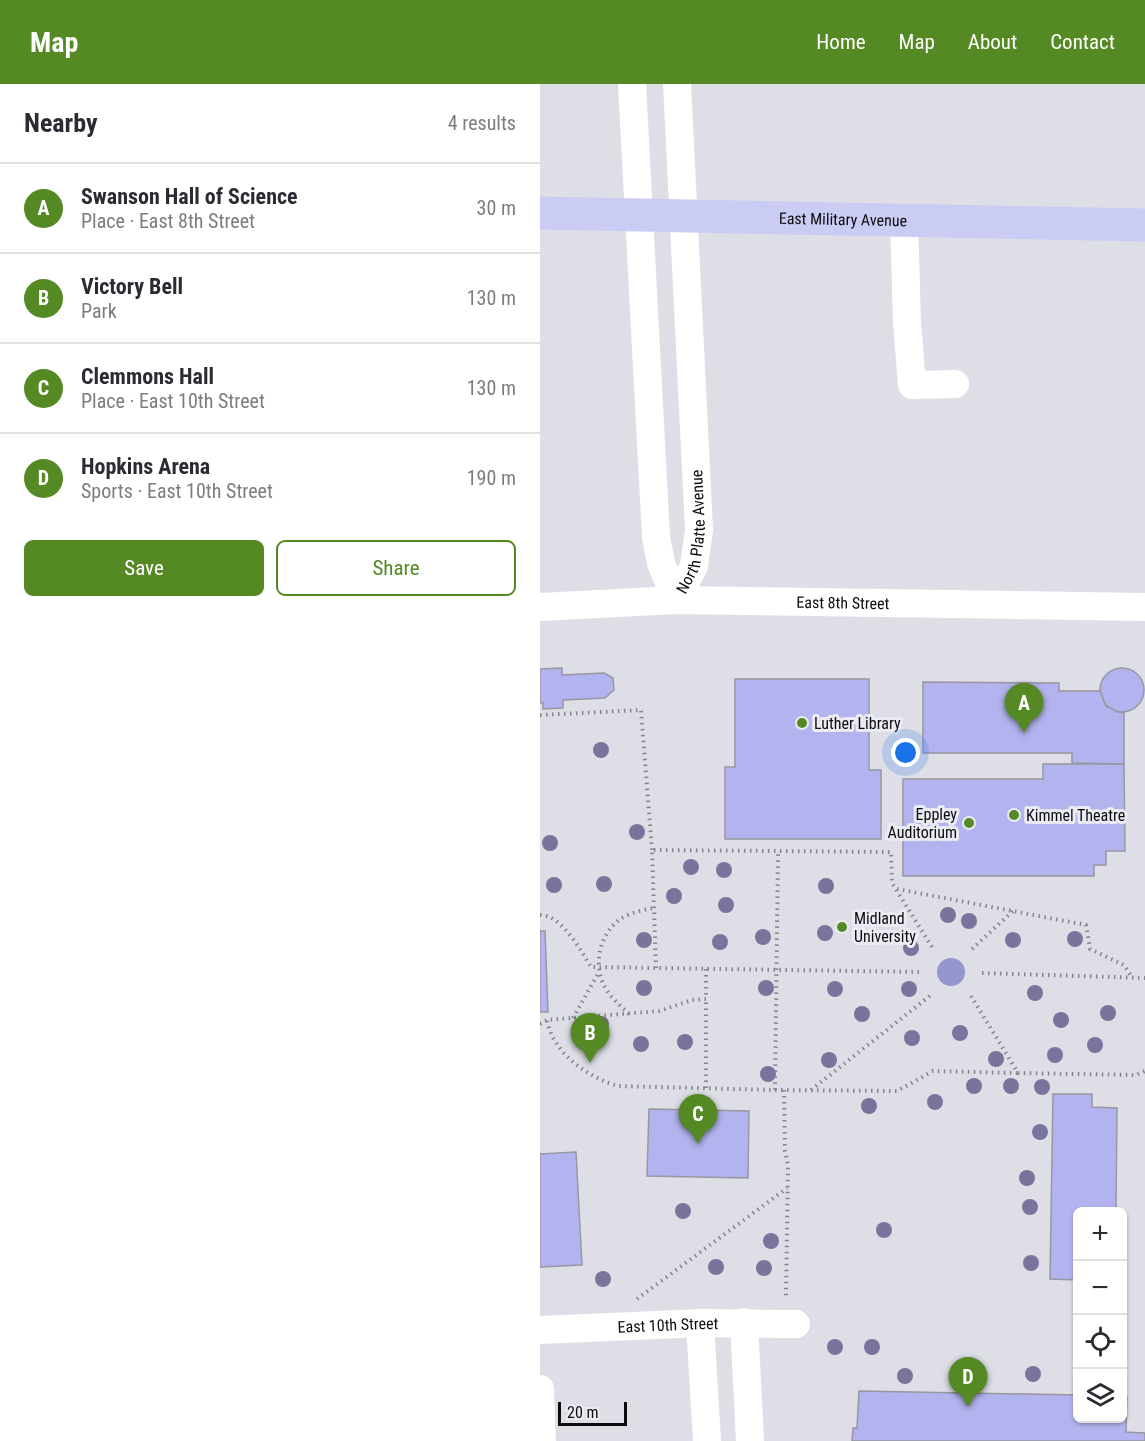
<!DOCTYPE html>
<meta charset="utf-8">
<style>
:root{--surface:#fff;--page:#f2f2f3;--text:#2b2b33;--muted:#7c7c81;--line:#e1e1e2;--accent:#548923}
body{margin:0;font-family:"Roboto Condensed",sans-serif;background:var(--page);color:var(--text)}
.controls{position:absolute;right:18px;bottom:18px;display:grid;overflow:hidden;border-radius:9px;box-shadow:0 2px 4px #0004}
.controls button{width:54px;height:54px;display:grid;place-items:center;padding:0;border:0;border-bottom:2px solid var(--line);background:var(--surface);color:var(--text);font:30px sans-serif}
.scale{position:absolute;left:18px;bottom:15px;width:69px;box-sizing:border-box;padding-left:6px;border:3px solid #0b0c0e;border-top:0;font-size:16px;line-height:21px;white-space:nowrap;color:#0b0c0e;-webkit-text-stroke:4px #ebebf4;paint-order:stroke}
.you{position:absolute;left:366px;top:669px;width:21px;height:21px;margin:-15px;border:4px solid #fff;border-radius:50%;background:#1a73e8;box-shadow:0 0 0 9px #1a73e833}
.badge{display:grid;place-items:center;width:39px;height:39px;border-radius:50%;background:var(--accent);color:#fff;font-size:20px;font-weight:700}
.pin{position:absolute;translate:-50% -50px;filter:drop-shadow(0 2px 3px #0008)}
.pin::after{content:'';position:absolute;top:32px;width:21px;height:18px;background:inherit;clip-path:polygon(0 0,100% 0,50% 100%)}
.list{margin:0;padding:0;list-style:none}
h2{display:flex;justify-content:space-between;align-items:center;height:78px;margin:0;padding:0 24px;font-size:26px}
h2 small{font-size:20px;font-weight:400;color:var(--muted)}
.list li{display:grid;grid-template-columns:39px 1fr auto;gap:18px;align-items:center;box-sizing:border-box;height:90px;padding:0 24px;border-top:2px solid var(--line)}
.list b{display:block;font-size:22px;white-space:nowrap}
.list p{margin:0;font-size:20px;white-space:nowrap;color:var(--muted)}
.list em{font-size:20px;font-style:normal;color:var(--muted)}
.actions{display:flex;gap:12px;padding:18px 24px}
.actions a{flex:1;padding:14px 0;border:2px solid var(--accent);border-radius:9px;text-align:center;font-size:21px;color:var(--accent)}
.actions .main{background:var(--accent);color:#fff}
.icon{flex:none;width:33px;height:33px;fill:none;stroke:currentColor;stroke-width:2;stroke-linecap:round;stroke-linejoin:round}
.map{position:relative;flex:none;width:605px;height:1357px;overflow:hidden}
header{display:flex;align-items:center;gap:36px;box-sizing:border-box;height:84px;padding:0 30px;background:var(--accent);color:#fff}
header strong{font-size:28px}
nav{display:flex;gap:33px;margin-inline-start:auto;font-size:21px}
main{display:flex}
aside{flex:1;background:var(--surface)}
.map>svg:first-child{display:block}
.water{fill:#9596cf}
.building{fill:#b3b4ef;stroke:#97979f;stroke-width:1.5}
.lines{fill:none;stroke-linecap:round;stroke-linejoin:round}
.path{stroke:#84858a;stroke-width:4;stroke-dasharray:1.5 4.5;stroke-linecap:butt}
.minor{stroke:#fff;stroke-width:28}
.major{stroke:#cbccf4;stroke-width:33}
.tree{fill:#79749c}
.poi-dot{fill:#548923;stroke:#ebebf4;stroke-width:2}
.labels{text-anchor:middle;stroke-width:6;stroke-linejoin:round;paint-order:stroke}
.street-label{font-size:16px;fill:#0b0c0e;stroke:#ebebf4}
.poi-label{font-size:16px;fill:#0b0c0e;stroke:#ebebf4;text-anchor:start}
</style>
<header>
<strong>Map</strong>
<nav><a>Home</a><a>Map</a><a>About</a><a>Contact</a></nav>
</header>
<main>
<aside>
<h2>Nearby<small>4 results</small></h2>
<ul class="list">
<li><span class="badge">A</span><div><b>Swanson Hall of Science</b><p>Place · East 8th Street</p></div><em>30 m</em></li>
<li><span class="badge">B</span><div><b>Victory Bell</b><p>Park</p></div><em>130 m</em></li>
<li><span class="badge">C</span><div><b>Clemmons Hall</b><p>Place · East 10th Street</p></div><em>130 m</em></li>
<li><span class="badge">D</span><div><b>Hopkins Arena</b><p>Sports · East 10th Street</p></div><em>190 m</em></li>
</ul>
<div class="actions"><a class="main">Save</a><a>Share</a></div>
</aside>
<div class="map">
<svg width="605" height="1357" viewBox="0 0 605 1357">
<rect width="100%" height="100%" fill="#dedee6"/>
<circle class="water" cx="411" cy="888" r="14"/>
<g class="building">
<path d="M 22,584 L 22,591 L 64,589 L 73,594 L 74,606 L 65,614 L 23,616 L 23,624 L 3,625 L 3,619 L 0,619 L 0,585 Z"/>
<circle cx="582" cy="606" r="22"/>
<path d="M 195,595 L 329,595 L 329,686 L 341,686 L 341,755 L 185,755 L 185,683 L 195,683 Z"/>
<path d="M 383,598 L 519,599 L 519,607 L 560,607 L 566,622 L 578,628 L 584,629 L 584,680 L 532,679 L 532,669 L 383,669 Z"/>
<path d="M 503,680 L 584,680 L 585,767 L 566,767 L 566,781 L 554,781 L 554,792 L 363,792 L 363,695 L 503,695 Z"/>
<path d="M 0,847 L 5,847 L 8,928 L 0,928 Z"/>
<path d="M 513,1010 L 552,1010 L 552,1023 L 577,1024 L 576,1128 L 538,1128 L 538,1196 L 510,1195 Z"/>
<path d="M 109,1025 L 209,1027 L 208,1094 L 107,1092 Z"/>
<path d="M 36,1068 L 42,1181 L 0,1183 L 0,1070 Z"/>
<path d="M 319,1307 L 538,1311 L 538,1334 L 582,1334 L 582,1311 L 587,1312 L 586,1348 L 605,1349 L 605,1357 L 312,1357 L 313,1344 L 317,1344 Z"/>
</g>
<g class="lines">
<g class="path">
<path d="M 0,631 L 101,626 L 112,766"/>
<path d="M 357,805 L 546,841 L 550,865 L 584,881 L 592,893"/>
<path d="M 0,831 C 22,831 41,867 51,883 L 380,888"/>
<path d="M 432,865 L 473,827"/>
<path d="M 116,884 L 112,766 L 351,768 L 352,799 L 392,863"/>
<path d="M 166,885 L 166,915 L 152,916 L 119,927 L 7,936 C 13,969 47,993 78,1002 L 235,1006 L 238,767"/>
<path d="M 442,889 L 605,894"/>
<path d="M 431,912 L 478,989 L 596,991 L 605,987"/>
<path d="M 89,930 C 81,922 72,915 66,905 C 52,882 59,849 82,834 C 92,828 104,826 114,824"/>
<path d="M 33,934 L 59,888"/>
<path d="M 0,940 L 7,936"/>
<path d="M 166,1004 L 166,915"/>
<path d="M 235,1006 L 357,1007 L 393,987 L 478,989"/>
<path d="M 244,1006 L 245,1067 L 248,1081 L 246,1213"/>
<path d="M 271,1006 L 391,911"/>
<path d="M 97,1215 L 247,1104"/>
</g>
<g class="minor">
<path d="M 92,0 L 116,453 L 121,479 L 136,516"/>
<path d="M 364,136 L 367,238 L 372,301 L 415,300"/>
<path id="s1" d="M 136,516 L 154,482 L 159,446 L 137,0"/>
<path id="s2" d="M 0,523 L 136,516 L 605,523"/>
<path d="M 204,1238 L 210,1357"/>
<path d="M 160,1239 L 167,1357"/>
<path id="s3" d="M 0,1246 L 163,1239 L 256,1240"/>
<path d="M 0,1305 L 2,1357"/>
</g>
<path class="major" id="s4" d="M 0,129 L 605,141"/>
</g>
<g class="tree">
<circle cx="61" cy="666" r="8"/>
<circle cx="97" cy="748" r="8"/>
<circle cx="10" cy="759" r="8"/>
<circle cx="151" cy="783" r="8"/>
<circle cx="184" cy="786" r="8"/>
<circle cx="64" cy="800" r="8"/>
<circle cx="14" cy="801" r="8"/>
<circle cx="286" cy="802" r="8"/>
<circle cx="134" cy="812" r="8"/>
<circle cx="186" cy="821" r="8"/>
<circle cx="408" cy="831" r="8"/>
<circle cx="429" cy="837" r="8"/>
<circle cx="285" cy="849" r="8"/>
<circle cx="223" cy="853" r="8"/>
<circle cx="535" cy="855" r="8"/>
<circle cx="104" cy="856" r="8"/>
<circle cx="473" cy="856" r="8"/>
<circle cx="180" cy="858" r="8"/>
<circle cx="371" cy="864" r="8"/>
<circle cx="104" cy="904" r="8"/>
<circle cx="226" cy="904" r="8"/>
<circle cx="295" cy="905" r="8"/>
<circle cx="369" cy="905" r="8"/>
<circle cx="495" cy="909" r="8"/>
<circle cx="568" cy="929" r="8"/>
<circle cx="322" cy="930" r="8"/>
<circle cx="521" cy="936" r="8"/>
<circle cx="61" cy="940" r="8"/>
<circle cx="420" cy="949" r="8"/>
<circle cx="372" cy="954" r="8"/>
<circle cx="145" cy="958" r="8"/>
<circle cx="101" cy="960" r="8"/>
<circle cx="555" cy="961" r="8"/>
<circle cx="515" cy="971" r="8"/>
<circle cx="456" cy="975" r="8"/>
<circle cx="289" cy="976" r="8"/>
<circle cx="228" cy="990" r="8"/>
<circle cx="434" cy="1002" r="8"/>
<circle cx="471" cy="1002" r="8"/>
<circle cx="502" cy="1003" r="8"/>
<circle cx="395" cy="1018" r="8"/>
<circle cx="329" cy="1022" r="8"/>
<circle cx="500" cy="1048" r="8"/>
<circle cx="487" cy="1094" r="8"/>
<circle cx="490" cy="1123" r="8"/>
<circle cx="143" cy="1127" r="8"/>
<circle cx="344" cy="1146" r="8"/>
<circle cx="231" cy="1157" r="8"/>
<circle cx="491" cy="1179" r="8"/>
<circle cx="176" cy="1183" r="8"/>
<circle cx="224" cy="1184" r="8"/>
<circle cx="63" cy="1195" r="8"/>
<circle cx="295" cy="1263" r="8"/>
<circle cx="332" cy="1263" r="8"/>
<circle cx="437" cy="1290" r="8"/>
<circle cx="493" cy="1290" r="8"/>
<circle cx="365" cy="1292" r="8"/>
</g>
<g class="poi-dot">
<circle cx="262" cy="639" r="6"/>
<circle cx="474" cy="731" r="6"/>
<circle cx="429" cy="739" r="6"/>
<circle cx="302" cy="843" r="6"/>
</g>
<g class="labels">
<g class="street-label">
<text dy="6" stroke="none"><textPath href="#s4" startOffset="303">East Military Avenue</textPath></text>
<text dy="6" stroke="none"><textPath href="#s1" startOffset="72">North Platte Avenue</textPath></text>
<text dy="6" stroke="none"><textPath href="#s2" startOffset="303">East 8th Street</textPath></text>
<text dy="6" stroke="none"><textPath href="#s3" startOffset="128">East 10th Street</textPath></text>
</g>
<g class="poi-label">
<text x="274" y="645">Luther Library</text>
<text x="417" y="736" text-anchor="end">Eppley<tspan x="417" dy="18">Auditorium</tspan></text>
<text x="486" y="737">Kimmel Theatre</text>
<text x="314" y="840">Midland<tspan x="314" dy="18">University</tspan></text>
</g>
</g>
</svg>
<div class="controls">
<button>+</button>
<button>−</button>
<button><svg class="icon" aria-label="locate" viewBox="0 0 24 24"><circle cx="12" cy="12" r="6"/><path d="M12 2v4M12 18v4M2 12h4M18 12h4"/></svg></button>
<button><svg class="icon" aria-label="layers" viewBox="0 0 24 24"><path d="M12 4l9 5-9 5-9-5zM3 14l9 5 9-5"/></svg></button>
</div>
<div class="scale">20 m</div>
<div class="you"></div>
<div class="pin badge" style="left:484px;top:649px">A</div>
<div class="pin badge" style="left:50px;top:979px">B</div>
<div class="pin badge" style="left:158px;top:1060px">C</div>
<div class="pin badge" style="left:428px;top:1323px">D</div>
</div>
</main>
